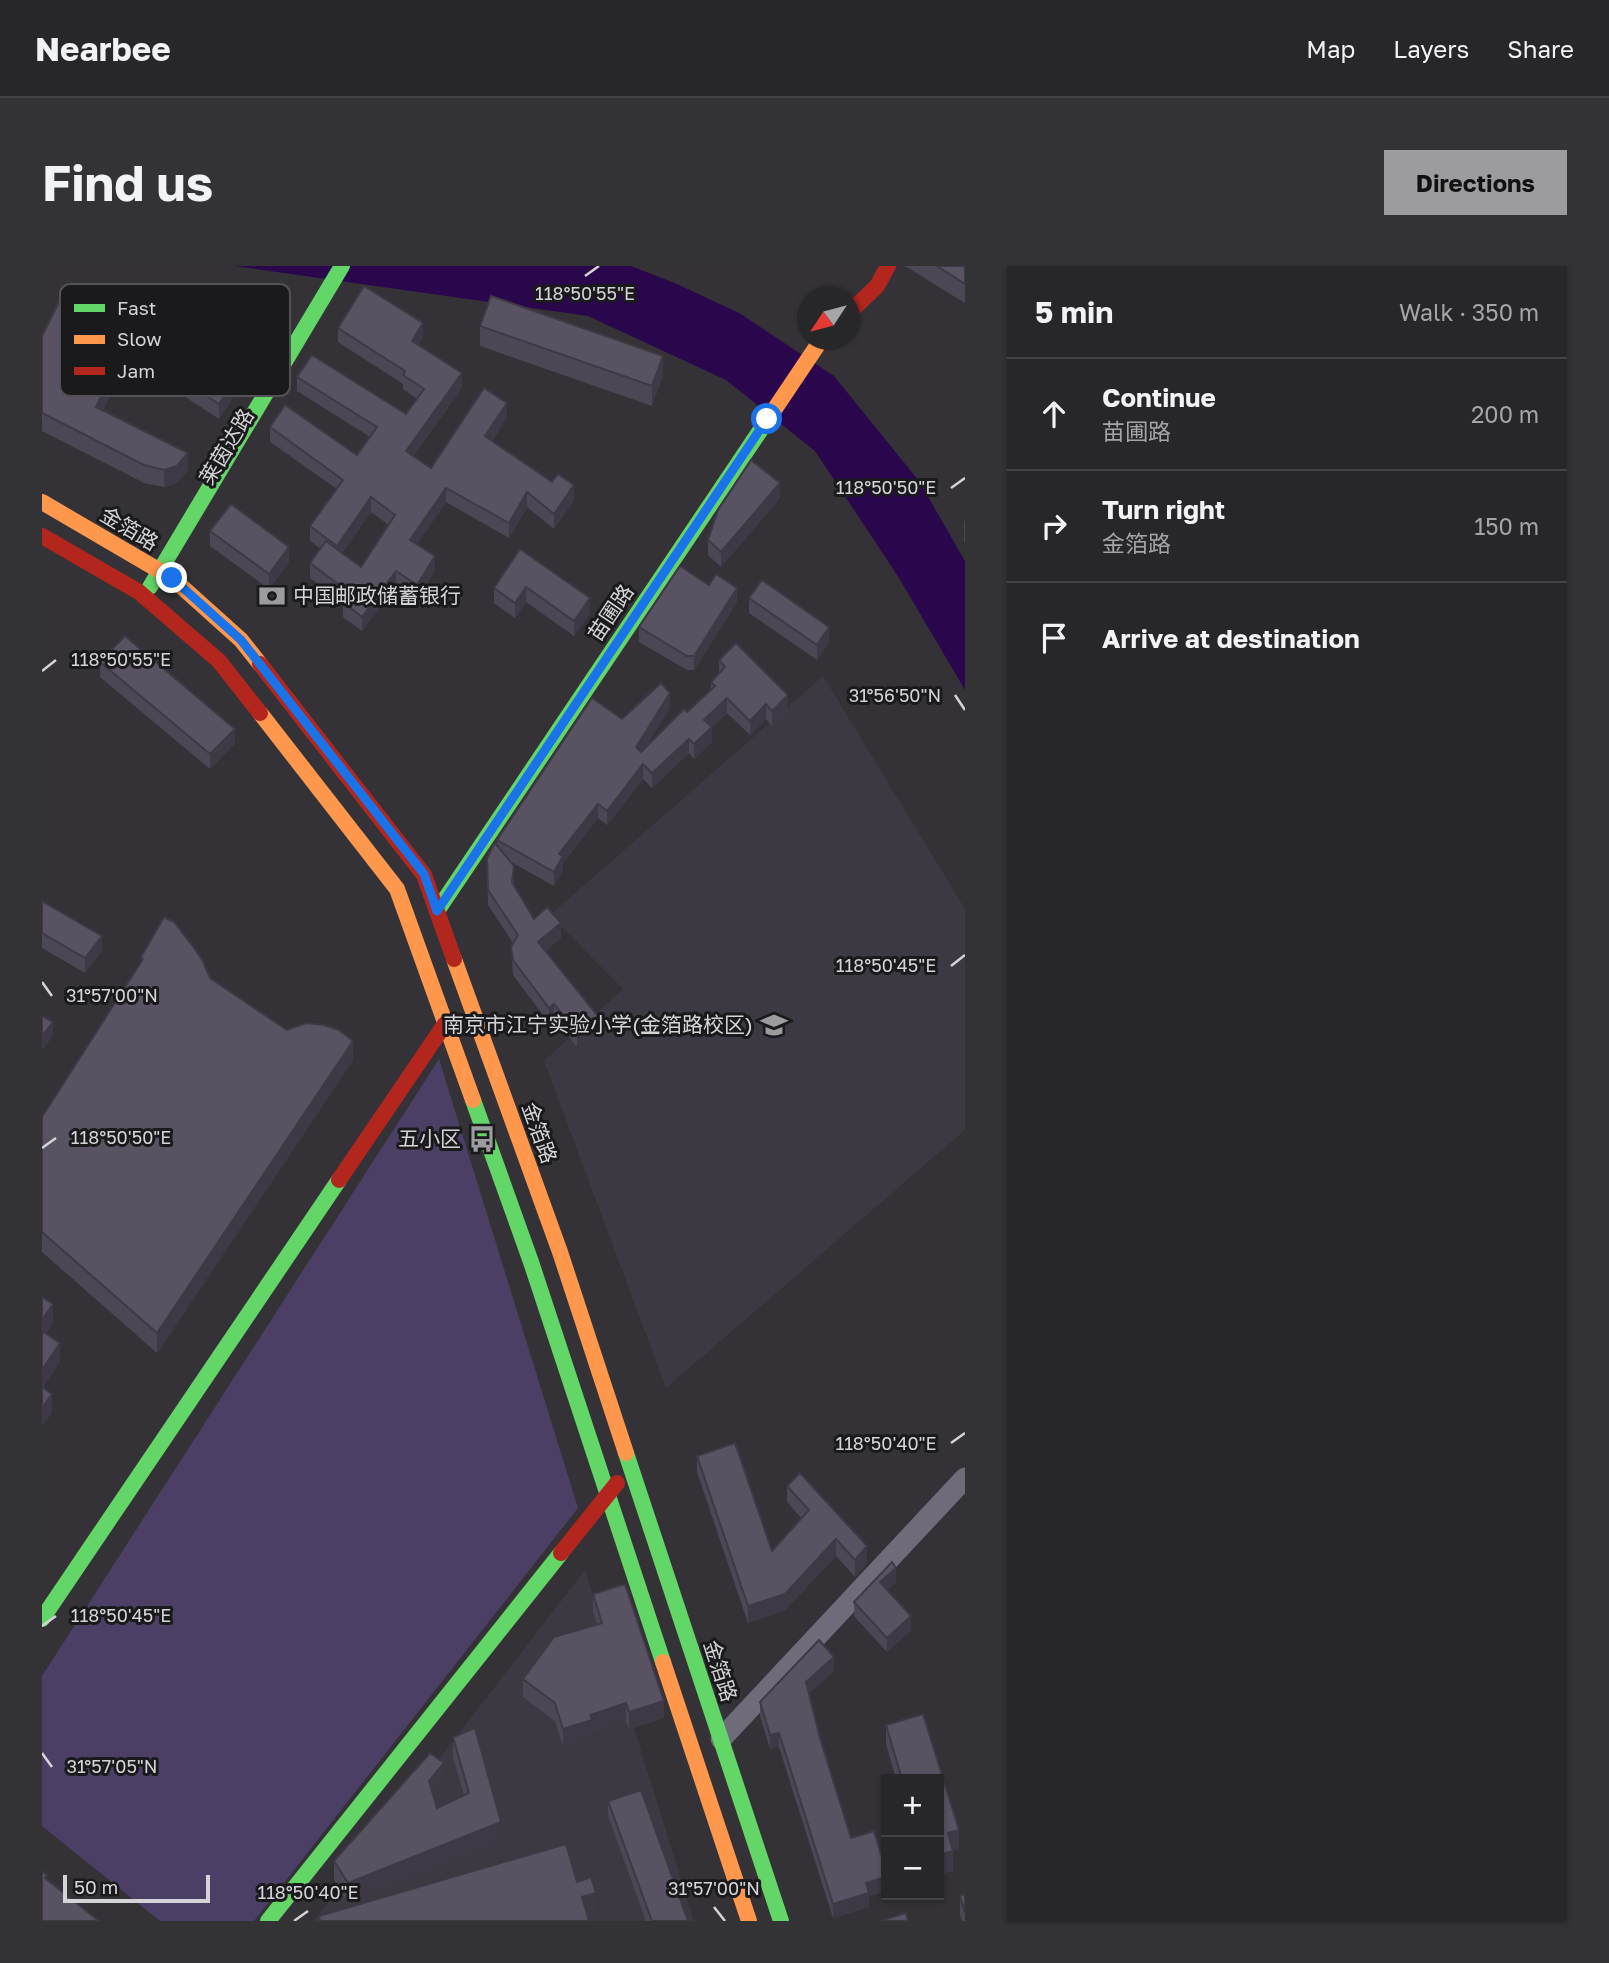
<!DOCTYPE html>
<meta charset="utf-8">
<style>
:root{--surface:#272628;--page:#333234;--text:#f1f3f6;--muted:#a4a5a8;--line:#434345;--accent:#9c9b9f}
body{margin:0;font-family:"Golos Text","Noto Sans SC",sans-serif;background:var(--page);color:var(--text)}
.controls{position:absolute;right:21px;bottom:21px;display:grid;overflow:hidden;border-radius:0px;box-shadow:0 2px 5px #0004}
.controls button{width:63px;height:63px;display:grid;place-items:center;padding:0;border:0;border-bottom:2px solid var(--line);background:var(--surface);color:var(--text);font:35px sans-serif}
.compass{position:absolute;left:755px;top:21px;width:63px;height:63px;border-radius:50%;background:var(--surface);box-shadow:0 2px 5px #0004;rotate:234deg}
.scale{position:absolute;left:21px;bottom:18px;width:147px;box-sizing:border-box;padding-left:7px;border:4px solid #d4d3d7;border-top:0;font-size:19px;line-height:24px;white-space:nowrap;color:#d4d3d7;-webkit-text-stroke:5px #1a1a1c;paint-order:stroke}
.stop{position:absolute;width:21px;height:21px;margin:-16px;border:5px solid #1a73e8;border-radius:50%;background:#fff}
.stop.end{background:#1a73e8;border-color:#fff;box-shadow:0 2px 7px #0008}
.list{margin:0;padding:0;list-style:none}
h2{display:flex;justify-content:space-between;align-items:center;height:91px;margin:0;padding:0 28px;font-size:30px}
h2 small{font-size:23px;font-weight:400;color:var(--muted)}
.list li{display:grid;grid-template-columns:46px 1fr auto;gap:21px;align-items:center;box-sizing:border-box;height:112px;padding:0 28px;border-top:2px solid var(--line)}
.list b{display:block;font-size:26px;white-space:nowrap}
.list p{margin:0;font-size:23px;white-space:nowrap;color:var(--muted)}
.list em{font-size:23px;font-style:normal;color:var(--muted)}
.icon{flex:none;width:38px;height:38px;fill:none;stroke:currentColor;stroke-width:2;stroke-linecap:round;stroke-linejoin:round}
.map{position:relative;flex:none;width:923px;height:1655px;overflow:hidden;border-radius:0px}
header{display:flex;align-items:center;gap:42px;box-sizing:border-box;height:98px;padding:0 35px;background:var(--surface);border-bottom:2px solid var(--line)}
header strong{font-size:33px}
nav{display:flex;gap:38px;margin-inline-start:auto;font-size:24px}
.intro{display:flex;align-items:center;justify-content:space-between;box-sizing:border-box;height:168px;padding:0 42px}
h1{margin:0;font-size:49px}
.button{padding:18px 32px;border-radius:0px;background:var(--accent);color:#111;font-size:24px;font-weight:700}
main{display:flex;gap:42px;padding:0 42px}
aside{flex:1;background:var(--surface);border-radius:0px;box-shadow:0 2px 5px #0004}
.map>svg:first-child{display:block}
.built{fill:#3c3943}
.green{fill:#4c3f65}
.water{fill:#2a074c}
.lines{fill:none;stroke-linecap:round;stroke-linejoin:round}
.street{stroke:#706b7a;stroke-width:21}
.fast{stroke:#63d668;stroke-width:16}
.slow{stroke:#ff974d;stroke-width:16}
.jam{stroke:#b3261e;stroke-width:16}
.wall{fill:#4c4755;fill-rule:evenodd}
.shaded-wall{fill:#3e3945}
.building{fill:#585263;stroke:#3e3945;stroke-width:2}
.route{stroke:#1a73e8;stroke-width:9}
.ticks{fill:none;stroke:#d4d3d7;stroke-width:2.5}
.labels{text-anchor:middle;stroke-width:6;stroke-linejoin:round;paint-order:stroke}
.street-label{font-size:21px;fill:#d4d3d7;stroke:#1a1a1c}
.poi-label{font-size:21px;fill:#d4d3d7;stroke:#1a1a1c;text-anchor:end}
.key{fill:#1a1a1c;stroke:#525254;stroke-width:2}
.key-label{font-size:19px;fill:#d4d3d7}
.ticks-label{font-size:18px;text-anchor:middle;fill:#d4d3d7;stroke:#1a1a1c;stroke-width:6;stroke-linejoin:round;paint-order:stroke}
</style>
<header>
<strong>Nearbee</strong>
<nav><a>Map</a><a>Layers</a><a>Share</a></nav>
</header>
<div class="intro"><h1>Find us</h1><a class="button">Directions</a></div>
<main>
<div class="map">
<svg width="923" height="1655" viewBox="0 0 923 1655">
<rect width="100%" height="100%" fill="#343236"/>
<g class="built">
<path d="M 781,410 L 923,643 L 923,864 L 624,1122 L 502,795 L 581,723 L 508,649 Z"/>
<path d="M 543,1304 L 652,1655 L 272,1655 Z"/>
</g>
<path class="green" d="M 397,793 L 536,1242 L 212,1655 L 118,1655 L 0,1560 L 0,1410 Z"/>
<path class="water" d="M 193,0 L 589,0 L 635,18 L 697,47 L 792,110 L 877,215 L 923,295 L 923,424 L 857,312 L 773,185 L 684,114 L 546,50 Z"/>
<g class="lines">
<path class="street" d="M 679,1473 L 923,1212"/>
<g class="fast">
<path d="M 108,321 L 300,0"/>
<path d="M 395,645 L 728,150"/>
<path d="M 431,834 L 489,996 L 621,1396"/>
<path d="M 584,1187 L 739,1655"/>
<path d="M 0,1353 L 297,914"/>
<path d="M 226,1655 L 519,1287"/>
</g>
<g class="slow">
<path d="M 728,150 L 779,74"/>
<path d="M 0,236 L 130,312 L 199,374 L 218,398"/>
<path d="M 218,447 L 355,623 L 431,834"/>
<path d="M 412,693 L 518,986 L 584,1187"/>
<path d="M 621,1396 L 707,1655"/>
</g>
<g class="jam">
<path d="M 808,46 L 835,20 L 846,0"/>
<path d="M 0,270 L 97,326 L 177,395 L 218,447"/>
<path d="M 218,398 L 382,609 L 412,693"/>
<path d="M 297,914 L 403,758"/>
<path d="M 519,1287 L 575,1217"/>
</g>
</g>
<g class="wall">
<path d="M 863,0 L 923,0 L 923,37 Z"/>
<path d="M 162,57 L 225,77 L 212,98 L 162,67 Z"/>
<path d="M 438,60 L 621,109 L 610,140 L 438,80 Z"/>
<path d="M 296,62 L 381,71 L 376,79 L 420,122 L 371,190 L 389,202 L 465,151 L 450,175 L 532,234 L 512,263 L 485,241 L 467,272 L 404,236 L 375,278 L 393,305 L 375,333 L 354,320 L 320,365 L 301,351 L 301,336 L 268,312 L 268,297 L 279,283 L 268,275 L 268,260 L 295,223 L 228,176 L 228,161 L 315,189 L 328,171 L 255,125 L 255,111 L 364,148 L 375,133 L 361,123 L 361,118 L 296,76 ZM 329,246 L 347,259 L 319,301 L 300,287 Z"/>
<path d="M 0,70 L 91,83 L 61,144 L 146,204 L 135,217 L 122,221 L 102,217 L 0,165 Z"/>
<path d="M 128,106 L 193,128 L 177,153 L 128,121 Z"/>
<path d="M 738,232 L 679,301 L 666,289 L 666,274 Z"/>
<path d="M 922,255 L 923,255 L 923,277 L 922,275 Z"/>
<path d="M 168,265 L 247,296 L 227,323 L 168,280 Z"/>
<path d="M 478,283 L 548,347 L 532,370 L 484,336 L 473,352 L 452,337 L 452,322 Z"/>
<path d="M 667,319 L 695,336 L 652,404 L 645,404 L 597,376 L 597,361 Z"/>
<path d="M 707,332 L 787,376 L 775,394 L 707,347 Z"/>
<path d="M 677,394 L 746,444 L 730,460 L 724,453 L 708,469 L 685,447 L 670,461 L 670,476 L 652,493 L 647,487 L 610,522 L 601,513 L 565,559 L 556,552 L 521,597 L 521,604 L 512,620 L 469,596 L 472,615 L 472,619 L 492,653 L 519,672 L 503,685 L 556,765 L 535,781 L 512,752 L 507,757 L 471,709 L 469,681 L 471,677 L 446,639 L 445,592 L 455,579 L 455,574 L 580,453 L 628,442 L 601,485 L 645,446 L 669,423 L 669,416 L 677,408 Z"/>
<path d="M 58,396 L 193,477 L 168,503 L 58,411 Z"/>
<path d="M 0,635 L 60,685 L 43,707 L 0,682 Z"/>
<path d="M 99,691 L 168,712 L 245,764 L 311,794 L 115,1087 L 0,986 L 0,851 L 99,696 Z"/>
<path d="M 655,1190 L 730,1285 L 760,1253 L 745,1236 L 745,1220 L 825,1297 L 813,1311 L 794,1290 L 743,1344 L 706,1357 L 655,1206 Z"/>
<path d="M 854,1316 L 845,1324 L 869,1364 L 845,1386 L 812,1350 L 812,1336 Z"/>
<path d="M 551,1328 L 622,1452 L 587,1463 L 584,1455 L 550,1466 L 550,1472 L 521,1480 L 513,1455 L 481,1431 L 481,1413 L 555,1359 L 551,1346 Z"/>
<path d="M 792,1405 L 767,1427 L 778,1472 L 809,1572 L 844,1604 L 844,1625 L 827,1630 L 827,1641 L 791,1652 L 737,1481 L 728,1483 L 718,1450 L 718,1436 Z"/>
<path d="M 881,1448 L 917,1564 L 917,1583 L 911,1585 L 911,1605 L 897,1608 L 897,1513 L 854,1513 L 844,1478 L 844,1459 Z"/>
<path d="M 411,1471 L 459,1575 L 306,1637 L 292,1614 L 292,1595 L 402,1516 L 391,1529 L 395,1542 L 422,1529 L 411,1491 Z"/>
<path d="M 566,1535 L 646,1655 L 604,1655 L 566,1550 Z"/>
<path d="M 923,1628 L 923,1655 L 920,1655 L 918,1649 L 918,1630 Z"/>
</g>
<g class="shaded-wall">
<path d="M 381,57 L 381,71 L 370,89 L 370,75 Z"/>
<path d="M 91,66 L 91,83 L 54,158 L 54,141 Z"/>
<path d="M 225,67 L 225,77 L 212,98 L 212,88 Z"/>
<path d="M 621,90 L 621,109 L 610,140 L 610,120 Z"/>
<path d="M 420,107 L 420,122 L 364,199 L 364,185 Z"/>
<path d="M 193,113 L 193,128 L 177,153 L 177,138 Z"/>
<path d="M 465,137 L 465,151 L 443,185 L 443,170 Z"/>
<path d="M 146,187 L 146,204 L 135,217 L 122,221 L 122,204 Z"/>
<path d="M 738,217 L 738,232 L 679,301 L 679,286 Z"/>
<path d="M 532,219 L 532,234 L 512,263 L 512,248 Z"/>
<path d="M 404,222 L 404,236 L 368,288 L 368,274 Z"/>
<path d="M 485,226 L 485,241 L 467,272 L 467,257 Z"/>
<path d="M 329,231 L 329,246 L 295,294 L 295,280 Z"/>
<path d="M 247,281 L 247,296 L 227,323 L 227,308 Z"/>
<path d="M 393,290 L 393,305 L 375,333 L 375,319 Z"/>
<path d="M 354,305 L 354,320 L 320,365 L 320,351 Z"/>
<path d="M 484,321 L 484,336 L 473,352 L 473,337 Z"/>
<path d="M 695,322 L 695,336 L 652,404 L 652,390 Z"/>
<path d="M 548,332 L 548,347 L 532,370 L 532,355 Z"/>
<path d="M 787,361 L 787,376 L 775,394 L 775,379 Z"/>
<path d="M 628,427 L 628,442 L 594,496 L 594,481 Z"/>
<path d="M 746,429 L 746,444 L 730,460 L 730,445 Z"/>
<path d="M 685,432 L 685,447 L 662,468 L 662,454 Z"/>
<path d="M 724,438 L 724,453 L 708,469 L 708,455 Z"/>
<path d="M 670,461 L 670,476 L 652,493 L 652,478 Z"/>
<path d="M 193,463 L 193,477 L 168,503 L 168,488 Z"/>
<path d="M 647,473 L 647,487 L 610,522 L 610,507 Z"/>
<path d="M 601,498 L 601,513 L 565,559 L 565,545 Z"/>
<path d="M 556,538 L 556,552 L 521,597 L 521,604 L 512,620 L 512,606 L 517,588 Z"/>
<path d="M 519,657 L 519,672 L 496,690 L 496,676 Z"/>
<path d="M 60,670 L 60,685 L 43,707 L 43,692 Z"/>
<path d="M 512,738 L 512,752 L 507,757 L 507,742 Z"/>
<path d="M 556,750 L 556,765 L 535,781 L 535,766 Z"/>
<path d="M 11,756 L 11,770 L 0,785 L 0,770 Z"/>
<path d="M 311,775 L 311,794 L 115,1087 L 115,1067 Z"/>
<path d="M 11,1038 L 11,1058 L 0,1073 L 0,1054 Z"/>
<path d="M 18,1077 L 18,1096 L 0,1123 L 0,1104 Z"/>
<path d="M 10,1128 L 10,1147 L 0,1161 L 0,1142 Z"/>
<path d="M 794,1273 L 794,1290 L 743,1344 L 706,1357 L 706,1340 Z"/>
<path d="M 825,1280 L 825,1297 L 813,1311 L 813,1294 Z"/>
<path d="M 854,1302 L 854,1316 L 838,1330 L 838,1316 Z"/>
<path d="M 869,1350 L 869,1364 L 845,1386 L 845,1372 Z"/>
<path d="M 792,1391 L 792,1405 L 764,1430 L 764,1416 Z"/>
<path d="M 622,1435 L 622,1452 L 587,1463 L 587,1446 Z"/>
<path d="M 584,1437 L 584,1455 L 550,1466 L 550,1472 L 521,1480 L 521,1463 L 548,1449 Z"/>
<path d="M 737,1467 L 737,1481 L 728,1483 L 728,1469 Z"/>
<path d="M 402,1497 L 402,1516 L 387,1535 L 387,1515 Z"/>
<path d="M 459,1556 L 459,1575 L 306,1637 L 306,1617 Z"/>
<path d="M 917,1564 L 917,1583 L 907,1586 L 911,1585 L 911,1605 L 897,1608 L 897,1589 L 906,1567 Z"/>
<path d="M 844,1611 L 844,1625 L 827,1630 L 827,1641 L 791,1652 L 791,1638 L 824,1617 Z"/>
<path d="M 554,1627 L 554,1646 L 540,1650 L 540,1631 Z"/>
</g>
<g class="building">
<path d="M 895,0 L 923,0 L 923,18 Z"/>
<path d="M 322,20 L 381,57 L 370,75 L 420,107 L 364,185 L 389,202 L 442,122 L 465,137 L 443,170 L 510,216 L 516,208 L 532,219 L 512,248 L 485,226 L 467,257 L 404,222 L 368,274 L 393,290 L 375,319 L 354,305 L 320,351 L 301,336 L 308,327 L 268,297 L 284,275 L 319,301 L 353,249 L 329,231 L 295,280 L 268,260 L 301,214 L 228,161 L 243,139 L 315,189 L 335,161 L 255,111 L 270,89 L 364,148 L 382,123 L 361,109 L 363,105 L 296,62 Z"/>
<path d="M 20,30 L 91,66 L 54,141 L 146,187 L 135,200 L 122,204 L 102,199 L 0,147 L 0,70 Z"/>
<path d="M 449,30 L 621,90 L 610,120 L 438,60 Z"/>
<path d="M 143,81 L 193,113 L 177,138 L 128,106 Z"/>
<path d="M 709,194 L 738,217 L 679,286 L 666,274 L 676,244 Z"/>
<path d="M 189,238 L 247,281 L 227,308 L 168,265 Z"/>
<path d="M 478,283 L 548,332 L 532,355 L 484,321 L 473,337 L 452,322 Z"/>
<path d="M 638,300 L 667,319 L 674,308 L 695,322 L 652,390 L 645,390 L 597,361 Z"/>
<path d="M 720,314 L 787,361 L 775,379 L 707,332 Z"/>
<path d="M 83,370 L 193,463 L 168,488 L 58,396 Z"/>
<path d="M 694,377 L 746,429 L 730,445 L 724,438 L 708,455 L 685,432 L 662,454 L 670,461 L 652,478 L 647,473 L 610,507 L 601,498 L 565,545 L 556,538 L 517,588 L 521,590 L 512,606 L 455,574 L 550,432 L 580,453 L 619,417 L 628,427 L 594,481 L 599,486 L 642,443 L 645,446 L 673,420 L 669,416 L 683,401 L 677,394 Z"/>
<path d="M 453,577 L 472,600 L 470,616 L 492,653 L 505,641 L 519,657 L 496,676 L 556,750 L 535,766 L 512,738 L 507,742 L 471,694 L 469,681 L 476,669 L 446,624 L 445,592 Z"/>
<path d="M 0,635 L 60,670 L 43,692 L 0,667 Z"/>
<path d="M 122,651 L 132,656 L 150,679 L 161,695 L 168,712 L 245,764 L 264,757 L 282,759 L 297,764 L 311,775 L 115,1067 L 0,966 L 0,851 L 101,693 L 99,691 Z"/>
<path d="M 0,750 L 11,756 L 0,770 Z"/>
<path d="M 0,1031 L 11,1038 L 0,1054 Z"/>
<path d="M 0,1065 L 18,1077 L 0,1104 Z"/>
<path d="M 0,1121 L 10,1128 L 0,1142 Z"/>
<path d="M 693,1177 L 730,1285 L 767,1244 L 745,1220 L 758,1207 L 825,1280 L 813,1294 L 794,1273 L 743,1328 L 706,1340 L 655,1190 Z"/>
<path d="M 850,1296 L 854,1302 L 838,1316 L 869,1350 L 845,1372 L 812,1336 Z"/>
<path d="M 583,1318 L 622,1435 L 587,1446 L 584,1437 L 548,1449 L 550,1454 L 521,1463 L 513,1437 L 481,1413 L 512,1371 L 560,1357 L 551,1328 Z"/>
<path d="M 777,1374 L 792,1391 L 764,1416 L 778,1472 L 809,1572 L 832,1565 L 844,1604 L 844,1611 L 824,1617 L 827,1627 L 791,1638 L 737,1467 L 728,1469 L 718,1436 Z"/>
<path d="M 881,1448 L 917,1564 L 906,1567 L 911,1585 L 897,1589 L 897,1513 L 860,1513 L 844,1459 Z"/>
<path d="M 433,1462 L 459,1556 L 306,1617 L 292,1595 L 388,1487 L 402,1497 L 387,1515 L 395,1542 L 427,1527 L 411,1471 Z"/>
<path d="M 599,1524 L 646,1655 L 610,1655 L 566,1535 Z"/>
<path d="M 524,1578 L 535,1616 L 549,1611 L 554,1627 L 540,1631 L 547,1655 L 278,1655 L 277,1650 Z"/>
<path d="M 0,1605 L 5,1609 L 3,1612 L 57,1655 L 0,1655 Z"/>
<path d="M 923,1628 L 923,1647 L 918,1630 Z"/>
<path d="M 864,1647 L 866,1655 L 838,1655 Z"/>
</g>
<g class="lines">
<path class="route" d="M 130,312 L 199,374 L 382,608 L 395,645 L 725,153"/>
</g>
<path class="ticks" d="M 543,10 L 557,0M 909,222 L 923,212M 0,405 L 14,394M 913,429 L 923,444M 909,700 L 923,689M 0,716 L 10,730M 0,882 L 14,872M 909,1177 L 923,1167M 0,1360 L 14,1350M 0,1487 L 10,1501M 672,1641 L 683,1655M 252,1655 L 266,1645"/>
<defs>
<symbol id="bank-bare" viewBox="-9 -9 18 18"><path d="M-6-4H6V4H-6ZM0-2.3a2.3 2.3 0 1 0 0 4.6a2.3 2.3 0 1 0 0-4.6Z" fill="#9c9b9f" stroke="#1a1a1c" stroke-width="2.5" paint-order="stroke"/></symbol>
<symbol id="school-bare" viewBox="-9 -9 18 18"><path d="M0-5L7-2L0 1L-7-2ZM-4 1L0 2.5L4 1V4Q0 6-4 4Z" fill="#9c9b9f" stroke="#1a1a1c" stroke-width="2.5" paint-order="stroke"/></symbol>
<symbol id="bus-bare" viewBox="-9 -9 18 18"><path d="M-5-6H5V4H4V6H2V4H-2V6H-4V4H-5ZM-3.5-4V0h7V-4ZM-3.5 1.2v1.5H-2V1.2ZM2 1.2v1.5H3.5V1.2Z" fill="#9c9b9f" stroke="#1a1a1c" stroke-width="2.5" paint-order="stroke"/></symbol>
</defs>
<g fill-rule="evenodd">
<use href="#bank-bare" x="211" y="311" width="38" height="38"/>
<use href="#school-bare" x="713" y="740" width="38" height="38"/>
<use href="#bus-bare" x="421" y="854" width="38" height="38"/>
</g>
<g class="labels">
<g class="street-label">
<text transform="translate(185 181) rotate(-59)" y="7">莱茵达路</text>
<text transform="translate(87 263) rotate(31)" y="7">金箔路</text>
<text transform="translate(569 347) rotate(-56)" y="7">苗圃路</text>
<text transform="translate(497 867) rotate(70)" y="7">金箔路</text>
<text transform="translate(678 1405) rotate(72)" y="7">金箔路</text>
</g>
<g class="poi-label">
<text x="251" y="337" text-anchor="start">中国邮政储蓄银行</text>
<text x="711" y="766">南京市江宁实验小学(金箔路校区)</text>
<text x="419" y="880">五小区</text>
</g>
</g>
<rect x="18" y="18" width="230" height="112" rx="10" class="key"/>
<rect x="32" y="38" width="31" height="8" fill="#63d668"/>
<rect x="32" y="69" width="31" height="9" fill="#ff974d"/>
<rect x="32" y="101" width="31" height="8" fill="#b3261e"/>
<g class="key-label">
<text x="75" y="49">Fast</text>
<text x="75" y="80">Slow</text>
<text x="75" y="112">Jam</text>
</g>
<g class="ticks-label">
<text x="543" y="34">118°50'55"E</text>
<text x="844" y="228">118°50'50"E</text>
<text x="79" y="400">118°50'55"E</text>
<text x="853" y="436">31°56'50"N</text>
<text x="844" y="706">118°50'45"E</text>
<text x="70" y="736">31°57'00"N</text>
<text x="79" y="878">118°50'50"E</text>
<text x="844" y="1184">118°50'40"E</text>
<text x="79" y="1356">118°50'45"E</text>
<text x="70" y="1507">31°57'05"N</text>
<text x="672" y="1629">31°57'00"N</text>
<text x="266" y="1633">118°50'40"E</text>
</g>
</svg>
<div class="controls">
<button>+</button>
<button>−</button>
</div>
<svg class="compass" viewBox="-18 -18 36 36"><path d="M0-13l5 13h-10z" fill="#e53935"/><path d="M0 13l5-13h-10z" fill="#a4a5a8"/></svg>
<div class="scale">50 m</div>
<div class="stop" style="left:725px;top:153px"></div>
<div class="stop end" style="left:130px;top:312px"></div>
</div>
<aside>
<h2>5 min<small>Walk · 350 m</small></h2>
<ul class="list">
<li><svg class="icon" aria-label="ahead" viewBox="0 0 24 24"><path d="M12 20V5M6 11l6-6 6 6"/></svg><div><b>Continue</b><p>苗圃路</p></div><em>200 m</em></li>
<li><svg class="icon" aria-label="right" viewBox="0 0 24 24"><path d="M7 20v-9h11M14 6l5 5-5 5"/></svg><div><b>Turn right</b><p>金箔路</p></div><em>150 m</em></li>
<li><svg class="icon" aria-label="arrive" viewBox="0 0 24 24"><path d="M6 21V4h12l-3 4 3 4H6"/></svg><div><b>Arrive at destination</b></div></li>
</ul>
</aside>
</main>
